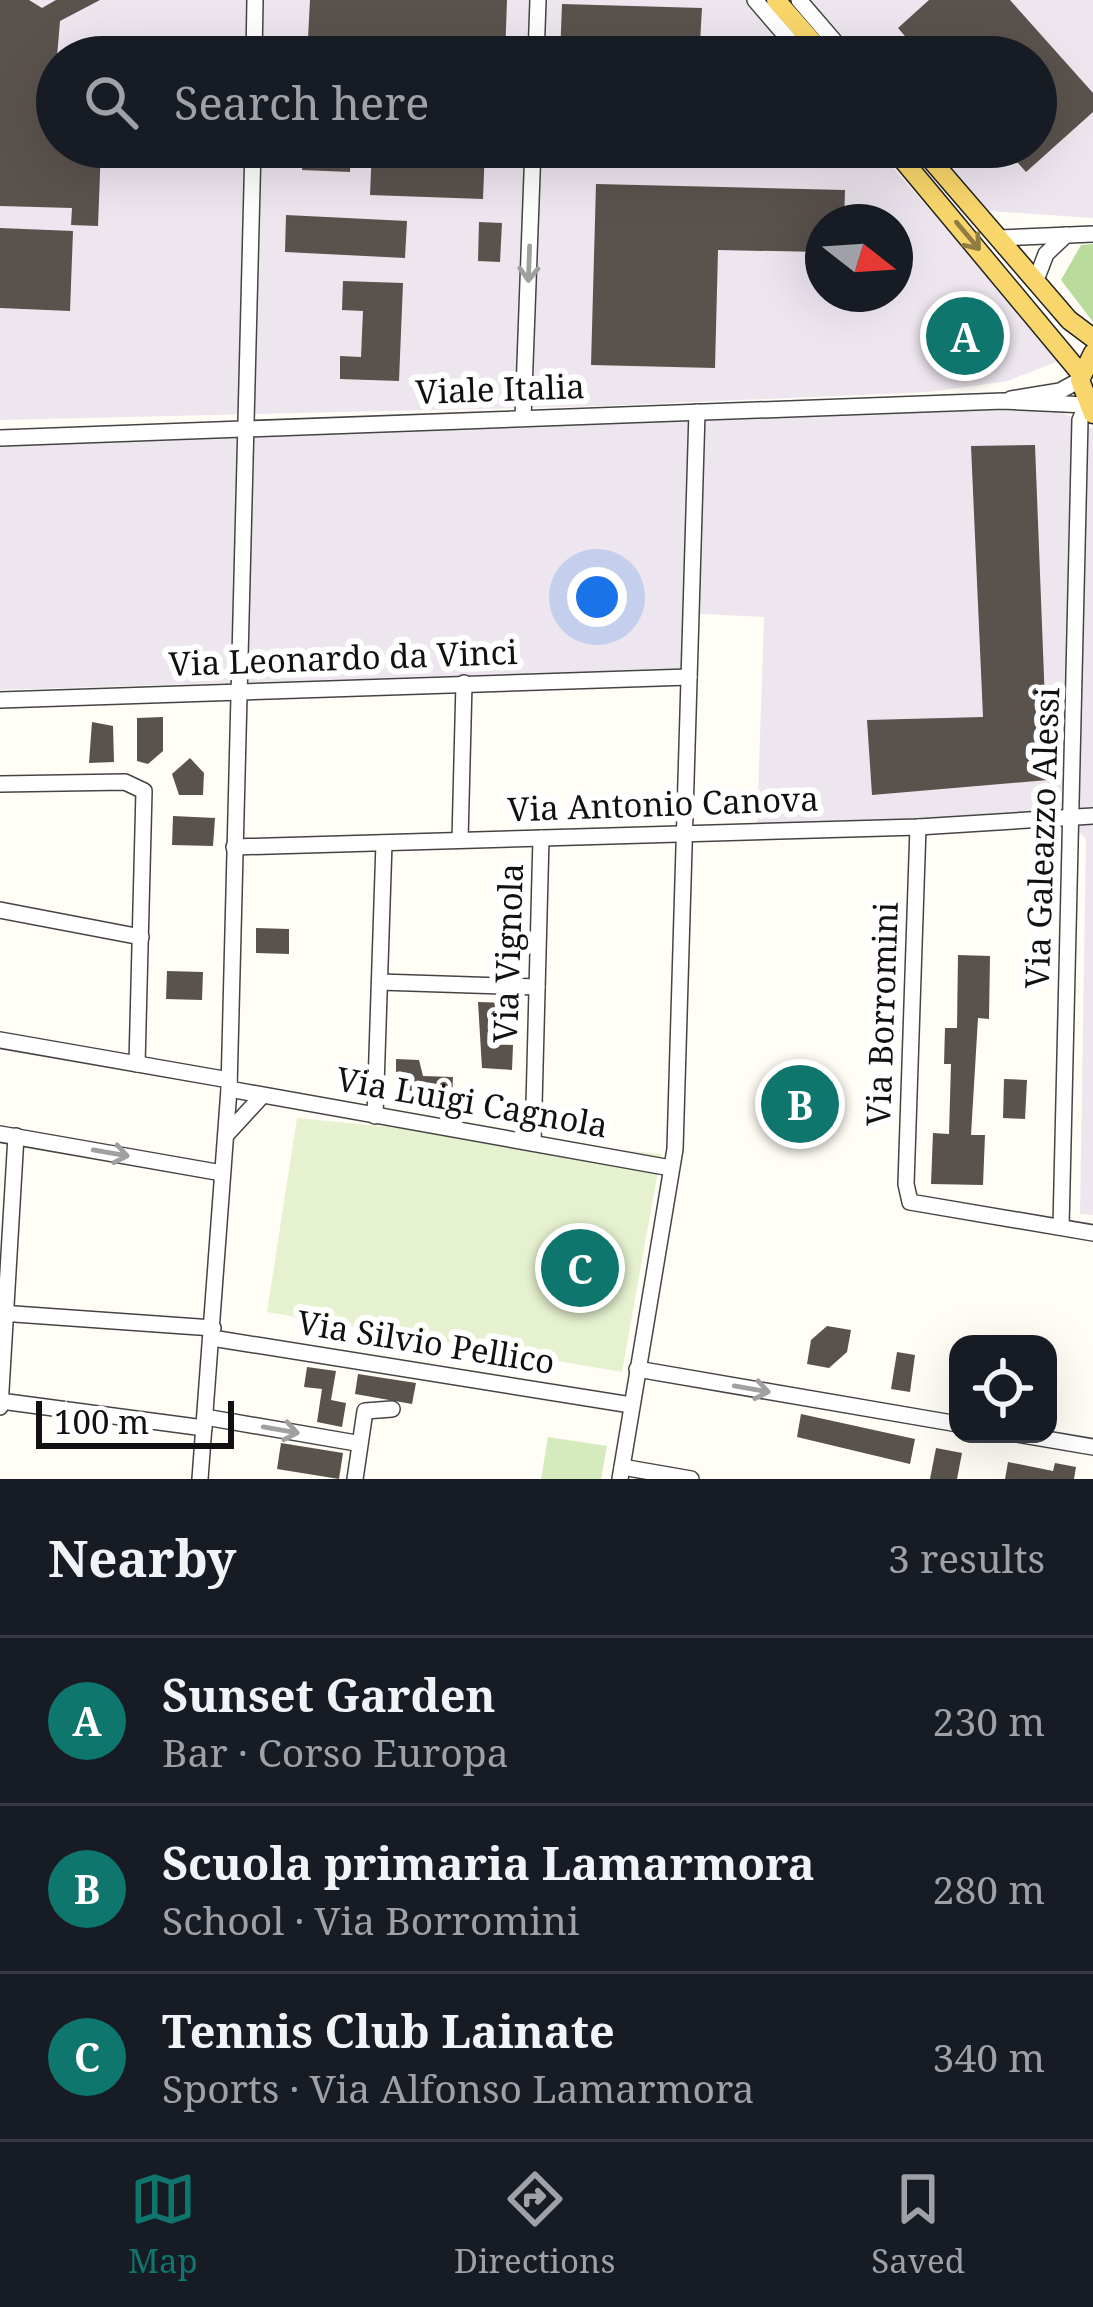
<!DOCTYPE html>
<meta charset="utf-8">
<style>
:root{--surface:#171b24;--page:#20242c;--text:#f1f3f6;--muted:#9ea1a6;--line:#363941;--accent:#0f766e}
body{margin:0;font-family:"Noto Serif",serif;background:var(--page);color:var(--text)}
.controls{position:absolute;right:36px;bottom:36px;display:grid;overflow:hidden;border-radius:24px;box-shadow:0 12px 48px #0002}
.controls button{width:108px;height:108px;display:grid;place-items:center;padding:0;border:0;border-bottom:3px solid var(--line);background:var(--surface);color:var(--text);font:60px sans-serif}
.compass{position:absolute;left:805px;top:204px;width:108px;height:108px;border-radius:50%;background:var(--surface);box-shadow:0 12px 48px #0002;rotate:107deg}
.scale{position:absolute;left:36px;bottom:30px;width:198px;box-sizing:border-box;padding-left:12px;border:6px solid #111;border-top:0;font-size:33px;line-height:42px;white-space:nowrap;color:#111;-webkit-text-stroke:9px #fff;paint-order:stroke}
.you{position:absolute;left:597px;top:597px;width:42px;height:42px;margin:-30px;border:9px solid #fff;border-radius:50%;background:#1a73e8;box-shadow:0 0 0 18px #1a73e833}
.badge{display:grid;place-items:center;width:78px;height:78px;border-radius:50%;background:var(--accent);color:#fff;font-size:39px;font-weight:700}
.pin{position:absolute;translate:-50% -50%;border:6px solid #fff;box-shadow:0 3px 12px #0006}
.list{margin:0;padding:0;list-style:none}
h2{display:flex;justify-content:space-between;align-items:center;height:156px;margin:0;padding:0 48px;font-size:51px}
h2 small{font-size:39px;font-weight:400;color:var(--muted)}
.list li{display:grid;grid-template-columns:78px 1fr auto;gap:36px;align-items:center;box-sizing:border-box;height:168px;padding:0 48px;border-top:3px solid var(--line)}
.list b{display:block;font-size:45px;white-space:nowrap}
.list p{margin:0;font-size:39px;white-space:nowrap;color:var(--muted)}
.list em{font-size:39px;font-style:normal;color:var(--muted)}
.icon{flex:none;width:66px;height:66px;fill:none;stroke:currentColor;stroke-width:2;stroke-linecap:round;stroke-linejoin:round}
.map{position:relative;flex:none;width:1093px;height:1479px;overflow:hidden}
.search{position:absolute;background:var(--surface);box-shadow:0 12px 48px #0002;left:36px;right:36px;top:36px;height:132px;display:flex;align-items:center;gap:30px;box-sizing:border-box;padding:0 42px;border-radius:66px;color:var(--muted);font-size:45px}
.sheet{height:660px;background:var(--surface)}
nav{display:flex;justify-content:space-around;align-items:center;box-sizing:border-box;height:168px;border-top:3px solid var(--line);background:var(--surface);font-size:33px;color:var(--muted)}
nav a{display:grid;justify-items:center;gap:6px}
nav .on{color:var(--accent)}
.map>svg:first-child{display:block}
.industrial{fill:#eee6ef;fill-rule:evenodd}
.green{fill:#d5ebbd}
.forest{fill:#b9dc9c}
.pitch{fill:#e6f2cf}
.building{fill:#5a524d}
.lines{fill:none;stroke-linecap:round;stroke-linejoin:round}
.minor-casing{stroke:#444;stroke-width:18}
.major-casing{stroke:#222;stroke-width:21}
.minor{stroke:#fff;stroke-width:15}
.major{stroke:#f9d66b;stroke-width:18}
.oneway{stroke:#917d42}
.oneway2{stroke:#a0a0a0}
.labels{text-anchor:middle;stroke-width:12;stroke-linejoin:round;paint-order:stroke}
.street-label{font-size:33px;fill:#111;stroke:#fff}
</style>
<div class="map">
<svg width="1093" height="1479" viewBox="0 0 1093 1479">
<rect width="100%" height="100%" fill="#fffdf5"/>
<g class="industrial">
<path d="M 0,0 L 747,0 L 796,57 L 57,57 L 57,147 L 875,147 L 1061,360 L 1008,381 L 929,392 L 603,406 L 0,420 ZM 823,222 L 895,222 L 895,294 L 823,294 Z"/>
<path d="M 806,0 L 1093,0 L 1093,218 L 989,211 L 933,147 L 1036,147 L 1036,57 L 855,57 Z"/>
<path d="M 1055,408 L 1093,429 L 1093,1215 L 1080,1214 L 1086,839 L 1061,812 L 757,827 L 764,617 L 683,613 L 683,669 L 0,690 L 0,441 Z"/>
</g>
<path class="green" d="M 548,1437 L 607,1446 L 601,1479 L 541,1479 Z"/>
<path class="forest" d="M 1093,244 L 1093,322 L 1061,280 L 1081,245 Z"/>
<path class="pitch" d="M 297,1118 L 661,1154 L 622,1372 L 267,1312 Z"/>
<g class="building">
<path d="M 0,0 L 29,0 L 42,8 L 56,0 L 100,0 L 60,21 L 57,57 L 57,147 L 101,147 L 98,226 L 71,225 L 72,208 L 0,206 Z"/>
<path d="M 310,0 L 507,0 L 505,57 L 376,57 L 377,41 L 356,40 L 355,57 L 307,57 Z"/>
<path d="M 929,0 L 1010,0 L 1093,93 L 1093,112 L 1026,172 L 1004,147 L 1036,147 L 1036,57 L 923,57 L 898,28 Z"/>
<path d="M 562,4 L 702,8 L 700,43 L 743,44 L 743,57 L 560,57 Z"/>
<path d="M 303,147 L 351,147 L 350,172 L 302,170 Z"/>
<path d="M 372,147 L 485,147 L 483,199 L 370,195 Z"/>
<path d="M 596,184 L 845,190 L 844,222 L 823,222 L 823,252 L 718,250 L 715,368 L 591,365 Z"/>
<path d="M 286,215 L 407,221 L 405,258 L 285,252 Z"/>
<path d="M 479,222 L 502,223 L 500,262 L 478,261 Z"/>
<path d="M 0,228 L 73,231 L 70,311 L 0,308 Z"/>
<path d="M 343,281 L 403,283 L 399,381 L 340,379 L 340,356 L 361,357 L 363,311 L 342,310 Z"/>
<rect x="945" y="298" width="41" height="75"/>
<path d="M 1035,445 L 1048,780 L 872,795 L 867,720 L 983,717 L 971,446 Z"/>
<path d="M 163,717 L 163,751 L 148,764 L 137,761 L 137,718 Z"/>
<path d="M 92,722 L 113,726 L 114,762 L 89,763 Z"/>
<path d="M 190,758 L 204,773 L 203,795 L 179,795 L 172,774 Z"/>
<path d="M 173,816 L 215,818 L 213,846 L 172,845 Z"/>
<path d="M 256,928 L 289,929 L 289,954 L 256,953 Z"/>
<path d="M 958,955 L 990,956 L 989,1019 L 978,1018 L 971,1135 L 985,1135 L 983,1185 L 931,1184 L 933,1133 L 949,1134 L 951,1064 L 944,1064 L 945,1028 L 957,1028 Z"/>
<path d="M 167,971 L 203,972 L 202,1000 L 166,999 Z"/>
<path d="M 478,1002 L 510,1003 L 519,1012 L 489,1044 L 513,1045 L 512,1070 L 482,1068 Z"/>
<path d="M 396,1059 L 419,1060 L 423,1076 L 453,1077 L 452,1100 L 396,1092 Z"/>
<path d="M 1004,1079 L 1027,1080 L 1025,1119 L 1003,1118 Z"/>
<path d="M 827,1326 L 851,1330 L 847,1352 L 829,1368 L 807,1364 L 811,1340 Z"/>
<path d="M 897,1352 L 915,1355 L 910,1392 L 891,1389 Z"/>
<path d="M 307,1367 L 336,1371 L 331,1400 L 346,1403 L 342,1427 L 317,1422 L 322,1389 L 304,1387 Z"/>
<path d="M 358,1374 L 416,1383 L 412,1404 L 355,1394 Z"/>
<path d="M 801,1414 L 915,1439 L 910,1464 L 797,1437 Z"/>
<path d="M 281,1443 L 343,1453 L 339,1479 L 277,1469 Z"/>
<path d="M 936,1448 L 962,1453 L 957,1479 L 930,1479 Z"/>
<path d="M 1008,1462 L 1053,1471 L 1055,1463 L 1076,1467 L 1074,1479 L 1005,1479 Z"/>
</g>
<g class="lines">
<defs>
<g id="minor">
<path d="M 755,0 L 804,57"/>
<path d="M 799,0 L 848,57"/>
<path d="M 254,57 L 255,0"/>
<path d="M 536,57 L 538,0"/>
<path d="M 999,238 L 1093,234"/>
<path d="M 1036,280 L 1046,254 L 1066,235"/>
<path d="M 1011,399 L 1060,391 L 1080,380"/>
<path d="M 523,418 L 533,147"/>
<path d="M 0,438 L 1003,401 L 1086,405"/>
<path d="M 0,700 L 689,677"/>
<path d="M 0,784 L 125,782 L 144,791 L 137,1064"/>
<path d="M 918,827 L 906,1184 L 910,1202 L 1093,1233"/>
<path d="M 460,840 L 464,683"/>
<path d="M 234,847 L 918,827 L 1093,816"/>
<path d="M 0,910 L 141,937"/>
<path d="M 380,982 L 537,987"/>
<path d="M 0,1040 L 229,1080"/>
<path d="M 229,1089 L 671,1168"/>
<path d="M 375,1116 L 384,843"/>
<path d="M 228,1133 L 262,1096"/>
<path d="M 0,1134 L 222,1173"/>
<path d="M 533,1143 L 541,838"/>
<path d="M 1061,1227 L 1080,420 L 1086,406"/>
<path d="M 0,1313 L 213,1328"/>
<path d="M 212,1338 L 631,1405"/>
<path d="M 637,1369 L 958,1424"/>
<path d="M 0,1401 L 204,1428"/>
<path d="M 0,1407 L 16,1136"/>
<path d="M 205,1417 L 356,1443"/>
<path d="M 1017,1434 L 1093,1447"/>
<path d="M 622,1467 L 691,1479"/>
<path d="M 200,1479 L 229,1089 L 253,147"/>
<path d="M 355,1479 L 365,1411 L 392,1409"/>
<path d="M 620,1479 L 675,1149 L 697,412"/>
</g>
<g id="major">
<path d="M 776,0 L 826,57"/>
<path d="M 892,147 L 1081,374"/>
<path d="M 920,147 L 1069,320 L 1093,338"/>
<path d="M 1093,353 L 1080,380 L 1093,414"/>
</g>
</defs>
<use href="#minor" class="minor-casing"/>
<use href="#major" class="major-casing"/>
<use href="#minor" class="minor"/>
<use href="#major" class="major"/>
</g>
<defs><path id="oneway-shaft" d="M-6 0H5M1.5-3L5.5 0L1.5 3" fill="none" stroke-width="1.6" stroke-linecap="round" stroke-linejoin="round" transform="scale(3)"/></defs>
<use class="oneway" href="#oneway-shaft" transform="translate(968 236) rotate(50)"/>
<g class="oneway2">
<use href="#oneway-shaft" transform="translate(529 264) rotate(92)"/>
<use href="#oneway-shaft" transform="translate(111 1153) rotate(10)"/>
<use href="#oneway-shaft" transform="translate(752 1389) rotate(10)"/>
<use href="#oneway-shaft" transform="translate(281 1430) rotate(10)"/>
</g>
<g class="labels">
<g class="street-label">
<text transform="translate(500 389) rotate(-2)" y="12">Viale Italia</text>
<text transform="translate(343 658) rotate(-2)" y="12">Via Leonardo da Vinci</text>
<text transform="translate(663 804) rotate(-2)" y="12">Via Antonio Canova</text>
<text transform="translate(1042 838) rotate(-88)" y="12">Via Galeazzo Alessi</text>
<text transform="translate(508 953) rotate(-88)" y="12">Via Vignola</text>
<text transform="translate(882 1014) rotate(-88)" y="12">Via Borromini</text>
<text transform="translate(472 1102) rotate(10)" y="12">Via Luigi Cagnola</text>
<text transform="translate(426 1342) rotate(9)" y="12">Via Silvio Pellico</text>
</g>
</g>
</svg>
<div class="controls">
<button><svg class="icon" aria-label="locate" viewBox="0 0 24 24"><circle cx="12" cy="12" r="6"/><path d="M12 2v4M12 18v4M2 12h4M18 12h4"/></svg></button>
</div>
<svg class="compass" viewBox="-18 -18 36 36"><path d="M0-13l5 13h-10z" fill="#e53935"/><path d="M0 13l5-13h-10z" fill="#9ea1a6"/></svg>
<div class="scale">100 m</div>
<div class="you"></div>
<div class="pin badge" style="left:965px;top:336px">A</div>
<div class="pin badge" style="left:800px;top:1104px">B</div>
<div class="pin badge" style="left:580px;top:1268px">C</div>
<div class="search"><svg class="icon" aria-label="search" viewBox="0 0 24 24"><circle cx="10" cy="10" r="6"/><path d="M15 15l6 6"/></svg>Search here</div>
</div>
<section class="sheet">
<h2>Nearby<small>3 results</small></h2>
<ul class="list">
<li><span class="badge">A</span><div><b>Sunset Garden</b><p>Bar · Corso Europa</p></div><em>230 m</em></li>
<li><span class="badge">B</span><div><b>Scuola primaria Lamarmora</b><p>School · Via Borromini</p></div><em>280 m</em></li>
<li><span class="badge">C</span><div><b>Tennis Club Lainate</b><p>Sports · Via Alfonso Lamarmora</p></div><em>340 m</em></li>
</ul>
</section>
<nav>
<a class="on"><svg class="icon" aria-label="map" viewBox="0 0 24 24"><path d="M3 6l6-2 6 2 6-2v14l-6 2-6-2-6 2zM9 4v14M15 6v14"/></svg>Map</a>
<a><svg class="icon" aria-label="directions" viewBox="0 0 24 24"><path d="M12 3l9 9-9 9-9-9zM9 14v-3h6M13 9l2 2-2 2"/></svg>Directions</a>
<a><svg class="icon" aria-label="saved" viewBox="0 0 24 24"><path d="M7 4h10v16l-5-4-5 4z"/></svg>Saved</a>
</nav>
